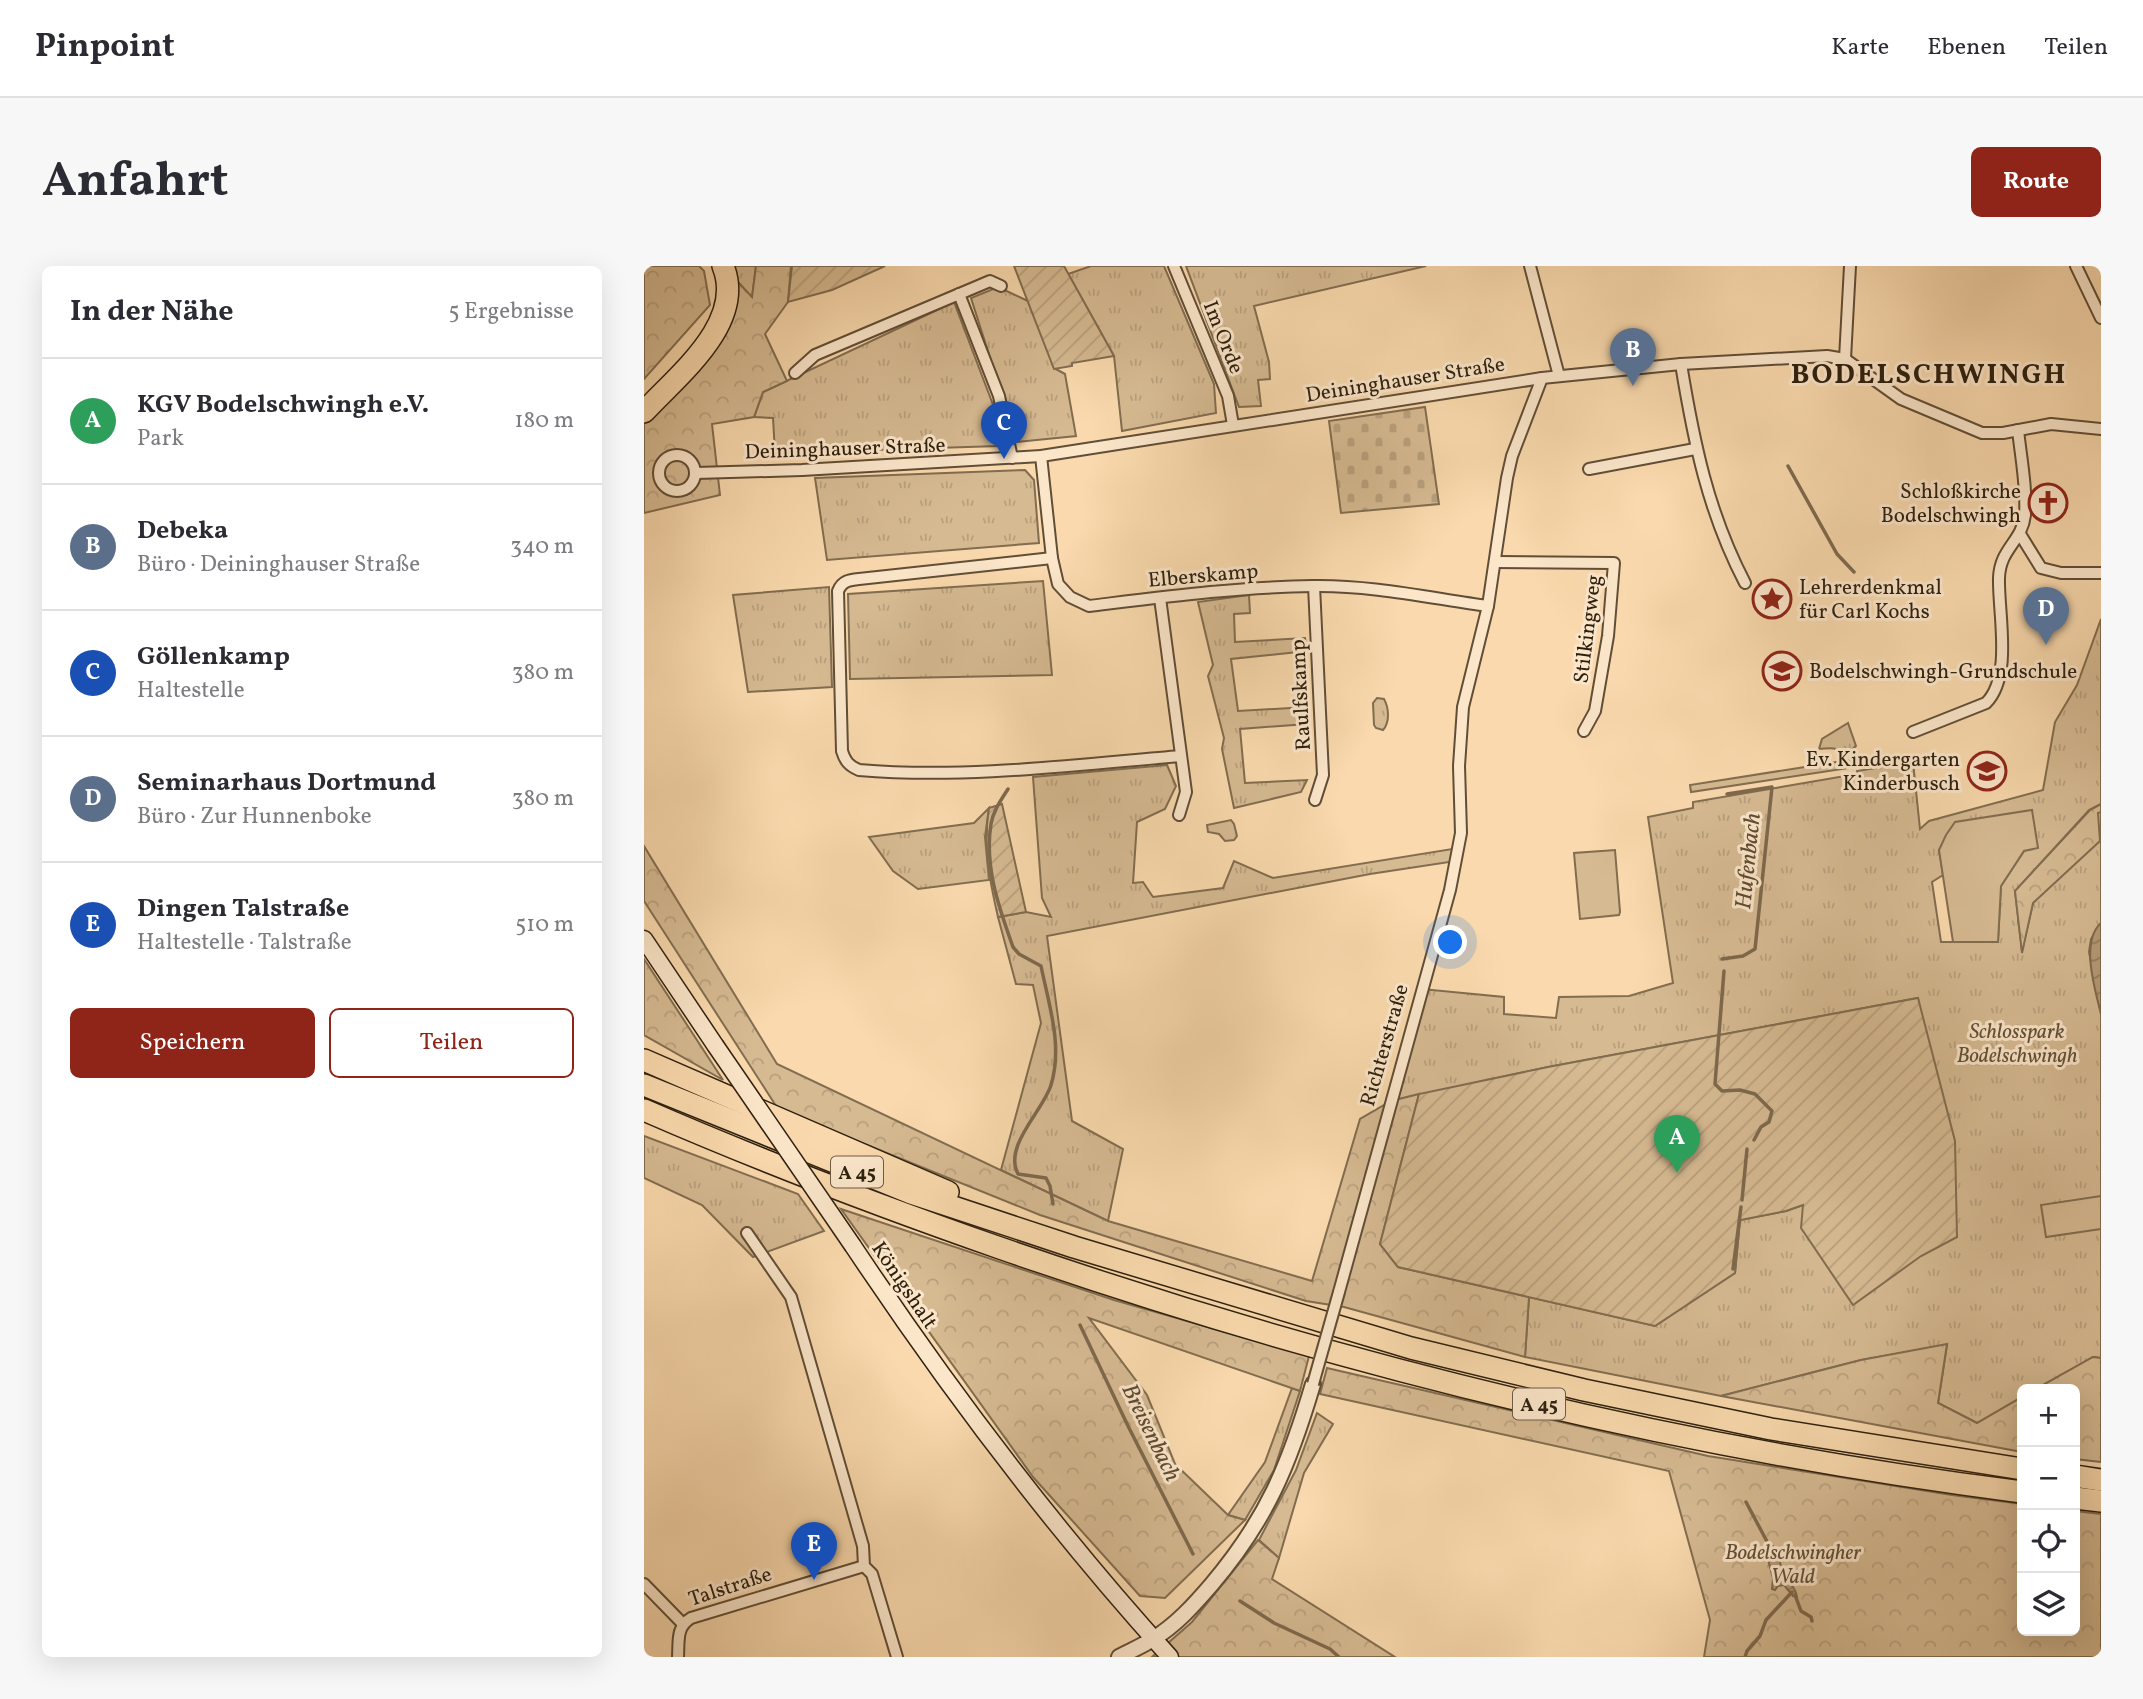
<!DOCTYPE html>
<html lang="de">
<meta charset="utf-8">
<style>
:root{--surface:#fff;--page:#f7f7f7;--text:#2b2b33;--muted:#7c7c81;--line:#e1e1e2;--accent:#8f2418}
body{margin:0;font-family:Vollkorn,serif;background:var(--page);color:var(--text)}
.controls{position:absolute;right:21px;bottom:21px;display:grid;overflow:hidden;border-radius:10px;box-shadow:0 7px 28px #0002}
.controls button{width:63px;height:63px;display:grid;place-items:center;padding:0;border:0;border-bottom:2px solid var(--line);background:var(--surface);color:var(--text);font:35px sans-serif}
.you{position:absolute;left:807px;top:677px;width:24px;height:24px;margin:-18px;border:5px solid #fff;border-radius:50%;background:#1a73e8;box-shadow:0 0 0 10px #1a73e833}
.badge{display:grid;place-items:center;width:46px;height:46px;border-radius:50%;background:var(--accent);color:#fff;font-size:23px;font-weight:700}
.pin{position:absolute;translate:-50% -58px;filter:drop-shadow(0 2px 4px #0008)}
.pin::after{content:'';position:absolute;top:37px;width:24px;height:21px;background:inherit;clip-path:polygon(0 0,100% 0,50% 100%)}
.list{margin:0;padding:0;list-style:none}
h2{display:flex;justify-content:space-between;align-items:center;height:91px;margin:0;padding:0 28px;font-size:30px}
h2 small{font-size:23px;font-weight:400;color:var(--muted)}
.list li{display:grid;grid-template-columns:46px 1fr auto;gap:21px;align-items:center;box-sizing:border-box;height:126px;padding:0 28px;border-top:2px solid var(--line)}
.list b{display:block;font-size:26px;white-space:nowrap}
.list p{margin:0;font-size:23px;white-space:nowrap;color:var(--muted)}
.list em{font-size:23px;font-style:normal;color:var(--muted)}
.actions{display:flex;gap:14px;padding:21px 28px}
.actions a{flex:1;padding:16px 0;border:2px solid var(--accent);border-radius:10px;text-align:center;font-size:24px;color:var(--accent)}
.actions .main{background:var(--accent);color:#fff}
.icon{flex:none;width:38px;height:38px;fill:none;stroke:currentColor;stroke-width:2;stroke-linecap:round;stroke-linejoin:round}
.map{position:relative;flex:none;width:1457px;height:1391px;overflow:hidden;border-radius:10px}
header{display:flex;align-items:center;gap:42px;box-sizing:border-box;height:98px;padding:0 35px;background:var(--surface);border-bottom:2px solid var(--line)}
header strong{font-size:33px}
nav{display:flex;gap:38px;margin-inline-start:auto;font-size:24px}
.intro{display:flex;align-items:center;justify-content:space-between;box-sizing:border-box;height:168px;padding:0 42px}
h1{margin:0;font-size:49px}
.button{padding:18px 32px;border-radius:10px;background:var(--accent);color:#fff;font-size:24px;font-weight:700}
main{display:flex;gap:42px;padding:0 42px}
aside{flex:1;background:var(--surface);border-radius:10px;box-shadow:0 7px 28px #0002}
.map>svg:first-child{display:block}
.grass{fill:url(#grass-tufts);stroke:#826d50;stroke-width:2;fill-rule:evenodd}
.forest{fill:url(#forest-crowns);stroke:#826d50;stroke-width:2}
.cemetery{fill:url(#cemetery-stones);stroke:#826d50;stroke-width:2}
.garden{fill:url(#garden-furrows);stroke:#826d50;stroke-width:2}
.pitch{fill:#d6ba92;stroke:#826d50;stroke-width:2}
.water{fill:url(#water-waves);stroke:#7e694d;stroke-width:2}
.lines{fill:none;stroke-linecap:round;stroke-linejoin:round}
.stream{stroke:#7e694d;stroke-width:3.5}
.minor-casing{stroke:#614e36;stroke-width:14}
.tertiary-casing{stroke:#614e36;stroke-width:18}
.secondary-casing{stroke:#2e200e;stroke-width:19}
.motorway-casing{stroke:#2e200e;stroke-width:24}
.minor{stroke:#fbe6ca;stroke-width:10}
.tertiary{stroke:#fbe6ca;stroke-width:14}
.secondary{stroke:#fbe6ca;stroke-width:16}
.motorway{stroke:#f9d9ad;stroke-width:21}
.minor-bridge-casing{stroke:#614e36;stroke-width:14;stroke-linecap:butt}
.secondary-bridge-casing{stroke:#2e200e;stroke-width:19;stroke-linecap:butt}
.minor-bridge{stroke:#fbe6ca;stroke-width:10}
.secondary-bridge{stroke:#fbe6ca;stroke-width:16}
.labels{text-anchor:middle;stroke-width:6;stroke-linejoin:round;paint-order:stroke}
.shield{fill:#fbe6ca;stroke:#6c5b46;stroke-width:2}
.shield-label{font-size:19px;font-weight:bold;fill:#2e200e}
.street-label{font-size:21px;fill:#2e200e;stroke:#fbe6ca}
.poi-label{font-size:21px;fill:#2e200e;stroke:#fbe6ca;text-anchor:end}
.park-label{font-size:21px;font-style:italic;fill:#604e36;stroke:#fbe6ca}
.water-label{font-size:23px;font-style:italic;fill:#5d4b33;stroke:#fbe6ca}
.district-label{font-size:28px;font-weight:bold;letter-spacing:2px;fill:#2e200e;stroke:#fbe6ca}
</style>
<header>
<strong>Pinpoint</strong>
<nav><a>Karte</a><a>Ebenen</a><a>Teilen</a></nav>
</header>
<div class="intro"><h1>Anfahrt</h1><a class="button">Route</a></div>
<main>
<aside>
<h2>In der Nähe<small>5 Ergebnisse</small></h2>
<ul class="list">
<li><span class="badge" style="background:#2e9e5b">A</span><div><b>KGV Bodelschwingh e.V.</b><p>Park</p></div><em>180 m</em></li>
<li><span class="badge" style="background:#5c6f8a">B</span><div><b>Debeka</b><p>Büro · Deininghauser Straße</p></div><em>340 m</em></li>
<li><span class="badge" style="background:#1a4fb4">C</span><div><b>Göllenkamp</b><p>Haltestelle</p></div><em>380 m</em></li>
<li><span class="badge" style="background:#5c6f8a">D</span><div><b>Seminarhaus Dortmund</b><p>Büro · Zur Hunnenboke</p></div><em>380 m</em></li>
<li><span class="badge" style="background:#1a4fb4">E</span><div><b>Dingen Talstraße</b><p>Haltestelle · Talstraße</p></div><em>510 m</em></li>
</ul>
<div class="actions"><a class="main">Speichern</a><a>Teilen</a></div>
</aside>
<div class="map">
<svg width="1457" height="1391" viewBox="0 0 1457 1391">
<defs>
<pattern id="grass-tufts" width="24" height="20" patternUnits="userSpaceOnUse" patternTransform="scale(1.75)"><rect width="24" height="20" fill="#d6ba92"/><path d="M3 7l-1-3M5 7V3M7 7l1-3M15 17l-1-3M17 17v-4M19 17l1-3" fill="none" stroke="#b8a07d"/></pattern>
<pattern id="forest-crowns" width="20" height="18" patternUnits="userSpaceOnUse" patternTransform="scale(1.75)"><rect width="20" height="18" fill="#d6ba92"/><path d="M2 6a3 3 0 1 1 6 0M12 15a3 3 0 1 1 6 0" fill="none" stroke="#b8a07d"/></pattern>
<pattern id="cemetery-stones" width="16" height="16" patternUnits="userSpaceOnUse" patternTransform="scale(1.75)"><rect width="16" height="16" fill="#d6ba92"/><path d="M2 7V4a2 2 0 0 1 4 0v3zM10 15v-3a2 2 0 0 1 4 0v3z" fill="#b8a07d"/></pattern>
<pattern id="garden-furrows" width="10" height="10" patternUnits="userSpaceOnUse" patternTransform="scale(1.75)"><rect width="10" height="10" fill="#d6ba92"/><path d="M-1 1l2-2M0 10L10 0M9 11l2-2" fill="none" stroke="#b8a07d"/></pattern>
<pattern id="water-waves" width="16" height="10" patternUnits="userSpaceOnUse" patternTransform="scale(1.75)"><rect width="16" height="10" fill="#b49a77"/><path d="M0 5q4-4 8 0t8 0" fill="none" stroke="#937d60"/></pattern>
</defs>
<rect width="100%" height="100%" fill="#f9d9ad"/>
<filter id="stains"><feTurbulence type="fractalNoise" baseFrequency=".00286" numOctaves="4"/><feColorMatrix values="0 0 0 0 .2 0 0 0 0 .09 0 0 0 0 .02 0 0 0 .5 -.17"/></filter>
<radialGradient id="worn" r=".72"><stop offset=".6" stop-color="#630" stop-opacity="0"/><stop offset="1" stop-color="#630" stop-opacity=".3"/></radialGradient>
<g class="grass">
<path d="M 90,0 L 112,0 L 108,32 L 94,16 Z"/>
<path d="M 447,0 L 520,0 L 570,118 L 572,147 L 478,165 L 470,90 L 424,8 Z"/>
<path d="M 542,0 L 782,0 L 610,40 L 625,96 L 626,113 L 614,114 L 617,140 L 595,141 Z"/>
<path d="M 354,21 L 384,35 L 410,102 L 421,108 L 432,170 L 373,176 L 327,32 Z"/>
<path d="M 310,36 L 351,144 L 355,180 L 131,187 L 129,152 L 110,151 L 119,126 Z"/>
<path d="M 381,204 L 390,214 L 395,277 L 183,294 L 171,212 Z"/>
<path d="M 399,315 L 408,409 L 206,413 L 204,328 Z"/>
<path d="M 185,321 L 188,421 L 104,426 L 89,329 Z"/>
<path d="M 605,329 L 606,347 L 590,348 L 591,376 L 661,372 L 663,385 L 587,393 L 594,445 L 663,441 L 663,458 L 596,463 L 601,517 L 663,514 L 657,526 L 590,542 L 578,483 L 580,472 L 564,410 L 569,399 L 554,336 Z"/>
<path d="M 1457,353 L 1457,538 L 1445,544 L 1371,625 L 1378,685 L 1389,637 L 1420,606 L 1454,546 L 1457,546 L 1457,657 L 1447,673 L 1445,686 L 1457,748 L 1457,1092 L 1449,1091 L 1392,1123 L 1378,1123 L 1378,1131 L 1333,1157 L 1294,1137 L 1303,1079 L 1217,1094 L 1077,1130 L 881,1091 L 885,1031 L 1011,1060 L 1091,1007 L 1096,954 L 1142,945 L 1159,939 L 1277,990 L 1313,971 L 1274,732 L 904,801 L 747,835 L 778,723 L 860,731 L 860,748 L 912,752 L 915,731 L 985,730 L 1029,717 L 1004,551 L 1049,542 L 1049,536 L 1213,508 L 1213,505 L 1269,496 L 1276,563 L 1285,555 L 1399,524 L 1411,456 L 1433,419 ZM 1295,584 L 1380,585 L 1357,620 L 1354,676 L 1297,676 L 1288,616 L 1299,609 Z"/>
<path d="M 733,432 L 740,433 C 745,442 746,456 739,464 L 732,462 L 730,459 L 729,437 Z"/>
<path d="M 1204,457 L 1212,480 C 1204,488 1202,486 1192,483 C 1187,481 1180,483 1175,483 L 1178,473 Z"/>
<path d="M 523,499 L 532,520 L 521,543 L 493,556 L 489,617 L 499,616 L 509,631 L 579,622 L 590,595 L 629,612 L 808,583 L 812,595 L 726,608 L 403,670 L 428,855 L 479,883 L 464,955 L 357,904 L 397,757 L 389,719 L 372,718 L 354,651 L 382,646 L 407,651 L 398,632 L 389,511 Z"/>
<path d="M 345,542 L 341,571 L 345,614 L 274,623 L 249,605 L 225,571 L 330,557 Z"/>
<path d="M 587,554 L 590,558 L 593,570 L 590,574 L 581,575 L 575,568 L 564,566 L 563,559 Z"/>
<path d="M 0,870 L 154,928 L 180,965 L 109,991 L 58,939 L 0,912 Z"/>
<path d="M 648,1122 L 656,1125 L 630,1204 L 601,1254 L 584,1249 L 621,1196 Z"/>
<path d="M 673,1147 L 689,1158 L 660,1207 L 635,1292 L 615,1274 L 652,1204 Z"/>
</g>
<g class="forest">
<path d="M 0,0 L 55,0 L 60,5 L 66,39 L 0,113 Z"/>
<path d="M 112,0 L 147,0 L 144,36 L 121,68 L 143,115 L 119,126 L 110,151 L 68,158 L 76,229 L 0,247 L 0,155 L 87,51 L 94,16 L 108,31 Z"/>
<path d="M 1457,538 L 1457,546 L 1454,547 L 1456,575 L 1389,637 L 1378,687 L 1371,625 L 1446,544 Z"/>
<path d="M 0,580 L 133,798 L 464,955 L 668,1015 L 716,853 L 747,835 L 775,828 L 736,978 L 754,1001 L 885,1031 L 881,1091 L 700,1041 L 662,1035 L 396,949 L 134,843 L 0,635 Z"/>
<path d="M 0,693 L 79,814 L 0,769 Z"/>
<path d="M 197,943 L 470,1034 L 665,1090 L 656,1125 L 445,1052 L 503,1129 L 531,1198 L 584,1249 L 601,1254 L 521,1332 L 496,1330 L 389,1211 Z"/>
<path d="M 1303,1078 L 1294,1137 L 1333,1157 L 1378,1131 L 1378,1186 L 1077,1130 L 1217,1094 Z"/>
<path d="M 1449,1091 L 1457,1092 L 1457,1196 L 1431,1193 L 1431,1123 L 1392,1123 Z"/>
<path d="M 683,1102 L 1064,1190 L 1308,1229 L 1378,1238 L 1378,1365 L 1431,1365 L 1431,1245 L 1457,1248 L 1457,1391 L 1060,1391 L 1066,1354 L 1025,1205 L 676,1128 Z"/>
<path d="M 614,1274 L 635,1292 L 628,1313 L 751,1391 L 508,1391 L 548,1356 Z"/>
</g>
<path class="cemetery" d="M 781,141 L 795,238 L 697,247 L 685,155 Z"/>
<g class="garden">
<path d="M 148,0 L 241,0 L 188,24 L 144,36 Z"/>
<path d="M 370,0 L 420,0 L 470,90 L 428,97 L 428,100 L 410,103 Z"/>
<path d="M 358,538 L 382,646 L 354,651 C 345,612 339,581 345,542 Z"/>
<path d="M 1274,732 L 1311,875 L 1313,971 L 1277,990 L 1209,1039 L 1157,962 L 1159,939 L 1142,945 L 1096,954 L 1091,1007 L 1011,1060 L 754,1001 L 736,978 L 775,828 L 904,801 Z"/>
</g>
<g class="pitch">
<path d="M 1218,492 L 1218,500 L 1047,526 L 1046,519 Z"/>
<path d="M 1388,544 L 1394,582 L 1380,585 L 1357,620 L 1354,676 L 1309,676 L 1295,584 L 1302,569 L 1311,556 Z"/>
<path d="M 971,584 L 976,646 L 975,649 L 936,653 L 930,587 Z"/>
<path d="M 1457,930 L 1457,963 L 1402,971 L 1397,939 Z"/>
</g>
<g class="water">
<path d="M 1457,657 L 1457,748 C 1451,723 1436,676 1457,657 Z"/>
<path d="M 1129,1280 C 1138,1288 1134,1297 1139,1306 C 1143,1315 1152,1321 1153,1331 L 1149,1330 L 1140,1319 L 1134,1320 L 1131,1324 L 1128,1323 L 1129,1312 L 1123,1290 L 1124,1282 Z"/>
</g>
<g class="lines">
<g class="stream">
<path d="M 1144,200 L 1193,288 L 1210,306"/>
<path d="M 364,523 C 357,534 349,545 347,558 C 340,600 355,642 369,681 L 375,688 L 397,700 C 405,739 419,780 407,819 C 399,845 359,880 374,908 L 402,912 L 406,920 L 409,938"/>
<path d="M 1078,693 L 1099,690 L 1111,683 L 1128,521 L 1083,528"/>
<path d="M 1080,705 L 1071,818 L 1078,825 L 1096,824 L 1111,828 L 1128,845 L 1125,856 L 1117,861 L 1110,874"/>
<path d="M 1098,934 L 1103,883"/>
<path d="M 1089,1003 L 1097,941"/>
<path d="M 436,1059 L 484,1160 L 549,1288"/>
<path d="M 1102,1236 L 1127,1283"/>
<path d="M 1151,1329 L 1157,1345 L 1167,1351 L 1168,1355"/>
<path d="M 596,1335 L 630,1357 L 686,1383 L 695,1391"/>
<path d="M 1101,1391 L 1103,1385 L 1116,1370 L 1122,1354 L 1148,1326"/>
</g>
<defs>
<g id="minor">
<path d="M 530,0 L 584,130 L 589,159"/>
<path d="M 886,0 L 915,110"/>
<path d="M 1432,0 L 1457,52"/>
<path d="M 315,28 L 355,130 L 368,192"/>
<path d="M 1201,93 L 1206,0"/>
<path d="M 1037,98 C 1050,177 1064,246 1101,317"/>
<path d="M 151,107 L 171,89 L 346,15 L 357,20"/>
<circle cx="33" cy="207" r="18"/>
<path d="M 397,190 L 408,292 L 414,318 L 426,331 L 445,340 C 519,331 594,321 669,320 C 727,319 786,332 844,340"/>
<path d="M 945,203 L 1051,183"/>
<path d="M 52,207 L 158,204 L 397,190 L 898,112 L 1037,98 L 1183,90 L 1201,93 L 1257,133 L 1338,167 L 1359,167 L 1407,158 L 1457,163"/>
<path d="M 1376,268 L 1397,302 L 1417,307 L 1457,307"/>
<path d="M 408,292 L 215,313 C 205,314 198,315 194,325 L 198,485 C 201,495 205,500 215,504 C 320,513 431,499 537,490"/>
<path d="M 851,296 L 970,297 L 964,370 L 951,445 L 940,465"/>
<path d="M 670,320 L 679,509 L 671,534"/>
<path d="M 516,332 L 542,526 L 535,549"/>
<path d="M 1269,466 L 1342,437 C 1369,410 1354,347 1355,312 C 1356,282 1378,276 1381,249 C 1383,222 1377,192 1374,164"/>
<path d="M 103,967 L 147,1031 L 219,1280 L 220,1300 L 228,1308 L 253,1391"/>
<path d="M 695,1026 L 806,624 L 817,567 L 815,500 L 819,441 L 844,340 L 863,212 L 868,190 L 898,112"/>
<path d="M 0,1318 L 38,1357"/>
<path d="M 34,1391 C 35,1375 32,1361 47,1352 L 220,1300"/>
</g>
<path id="tertiary" d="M 475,1391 C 486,1385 498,1380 509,1373 C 532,1359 550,1339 568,1318 C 623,1253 645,1199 669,1118"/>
<g id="secondary">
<path d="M 0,673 L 71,779"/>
<path d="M 209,980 C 305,1124 410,1263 526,1391"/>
</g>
<g id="motorway">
<path d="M 0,146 C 34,109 102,57 79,0"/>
<path d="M 0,794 L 304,926"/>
<path d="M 0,819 L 267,927 L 430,981 L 767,1082 L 940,1124 L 1127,1163 L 1378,1203"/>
<path d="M 0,844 C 117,895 236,940 356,982 C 687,1097 1031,1182 1378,1226"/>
<path d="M 1431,1210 L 1457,1214"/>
<path d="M 1431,1232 L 1457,1235"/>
</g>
</defs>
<use href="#minor" class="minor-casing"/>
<use href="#tertiary" class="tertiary-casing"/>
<use href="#secondary" class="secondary-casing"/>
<use href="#motorway" class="motorway-casing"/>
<use href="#minor" class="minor"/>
<use href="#tertiary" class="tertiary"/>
<use href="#secondary" class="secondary"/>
<use href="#motorway" class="motorway"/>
<defs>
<path id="minor-bridge" d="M 669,1118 L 695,1026"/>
<path id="secondary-bridge" d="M 71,779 L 209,980"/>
</defs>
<use href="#minor-bridge" class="minor-bridge-casing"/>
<use href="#secondary-bridge" class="secondary-bridge-casing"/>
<use href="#minor-bridge" class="minor-bridge"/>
<use href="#secondary-bridge" class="secondary-bridge"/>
</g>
<defs>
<symbol id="church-ring" viewBox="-11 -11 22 22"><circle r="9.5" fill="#fbe6ca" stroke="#8f2418" stroke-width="1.5"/><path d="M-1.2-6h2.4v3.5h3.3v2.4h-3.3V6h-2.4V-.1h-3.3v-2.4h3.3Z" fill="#8f2418"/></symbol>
<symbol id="sight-ring" viewBox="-11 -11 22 22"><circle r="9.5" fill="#fbe6ca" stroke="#8f2418" stroke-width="1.5"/><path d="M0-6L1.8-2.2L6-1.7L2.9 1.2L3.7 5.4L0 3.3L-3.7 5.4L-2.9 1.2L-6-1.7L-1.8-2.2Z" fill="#8f2418"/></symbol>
<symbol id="school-ring" viewBox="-11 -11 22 22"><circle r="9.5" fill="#fbe6ca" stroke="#8f2418" stroke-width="1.5"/><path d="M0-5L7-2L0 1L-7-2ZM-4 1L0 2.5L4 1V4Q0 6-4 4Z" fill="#8f2418"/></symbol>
</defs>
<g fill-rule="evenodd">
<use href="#church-ring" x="1382" y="215" width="44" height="44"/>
<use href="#sight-ring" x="1106" y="311" width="44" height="44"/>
<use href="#school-ring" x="1116" y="383" width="44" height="44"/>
<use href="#school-ring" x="1321" y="483" width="44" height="44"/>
</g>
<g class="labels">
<g class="shield">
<rect x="187" y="890.5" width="52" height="31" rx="5"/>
<rect x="869" y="1122.5" width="52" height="31" rx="5"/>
</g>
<g class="shield-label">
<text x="213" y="913">A 45</text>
<text x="895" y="1145">A 45</text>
</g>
<g class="street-label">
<text transform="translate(580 71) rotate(68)" y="7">Im Orde</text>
<text transform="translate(761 113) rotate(-9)" y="7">Deininghauser Straße</text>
<text transform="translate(201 182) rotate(-2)" y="7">Deininghauser Straße</text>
<text transform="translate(559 309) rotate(-5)" y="7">Elberskamp</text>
<text transform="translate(943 363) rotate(-83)" y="7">Stilkingweg</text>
<text transform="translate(656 429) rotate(-93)" y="7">Raulfskamp</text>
<text transform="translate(740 779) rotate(-74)" y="7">Richterstraße</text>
<text transform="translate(261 1019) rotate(56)" y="7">Königshalt</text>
<text transform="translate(86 1320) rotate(-18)" y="7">Talstraße</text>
</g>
<g class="poi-label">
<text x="1377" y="232">Schloßkirche<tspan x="1377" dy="24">Bodelschwingh</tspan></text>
<text x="1155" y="328" text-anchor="start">Lehrerdenkmal<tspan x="1155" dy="24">für Carl Kochs</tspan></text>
<text x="1165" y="412" text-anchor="start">Bodelschwingh-Grundschule</text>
<text x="1316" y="500">Ev. Kindergarten<tspan x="1316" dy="24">Kinderbusch</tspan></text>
</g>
<g class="park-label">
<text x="1373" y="772">Schlosspark<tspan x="1373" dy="24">Bodelschwingh</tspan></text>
<text x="1149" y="1293">Bodelschwingher<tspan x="1149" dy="24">Wald</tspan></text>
</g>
<g class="water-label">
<text transform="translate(1103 595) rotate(-84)" y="8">Hufenbach</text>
<text transform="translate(508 1166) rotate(64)" y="8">Breisenbach</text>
</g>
<g class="district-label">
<text x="1285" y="117">BODELSCHWINGH</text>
</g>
</g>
<rect width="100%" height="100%" filter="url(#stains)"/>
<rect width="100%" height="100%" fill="url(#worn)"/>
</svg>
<div class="controls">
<button>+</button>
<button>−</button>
<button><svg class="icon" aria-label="locate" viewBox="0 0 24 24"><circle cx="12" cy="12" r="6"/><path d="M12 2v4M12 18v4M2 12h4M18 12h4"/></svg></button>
<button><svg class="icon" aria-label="layers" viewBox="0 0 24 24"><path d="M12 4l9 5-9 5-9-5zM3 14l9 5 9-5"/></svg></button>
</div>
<div class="you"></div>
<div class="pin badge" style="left:1033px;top:907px;background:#2e9e5b">A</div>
<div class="pin badge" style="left:989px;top:120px;background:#5c6f8a">B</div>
<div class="pin badge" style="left:360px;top:193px;background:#1a4fb4">C</div>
<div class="pin badge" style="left:1402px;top:379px;background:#5c6f8a">D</div>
<div class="pin badge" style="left:170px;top:1314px;background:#1a4fb4">E</div>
</div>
</main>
